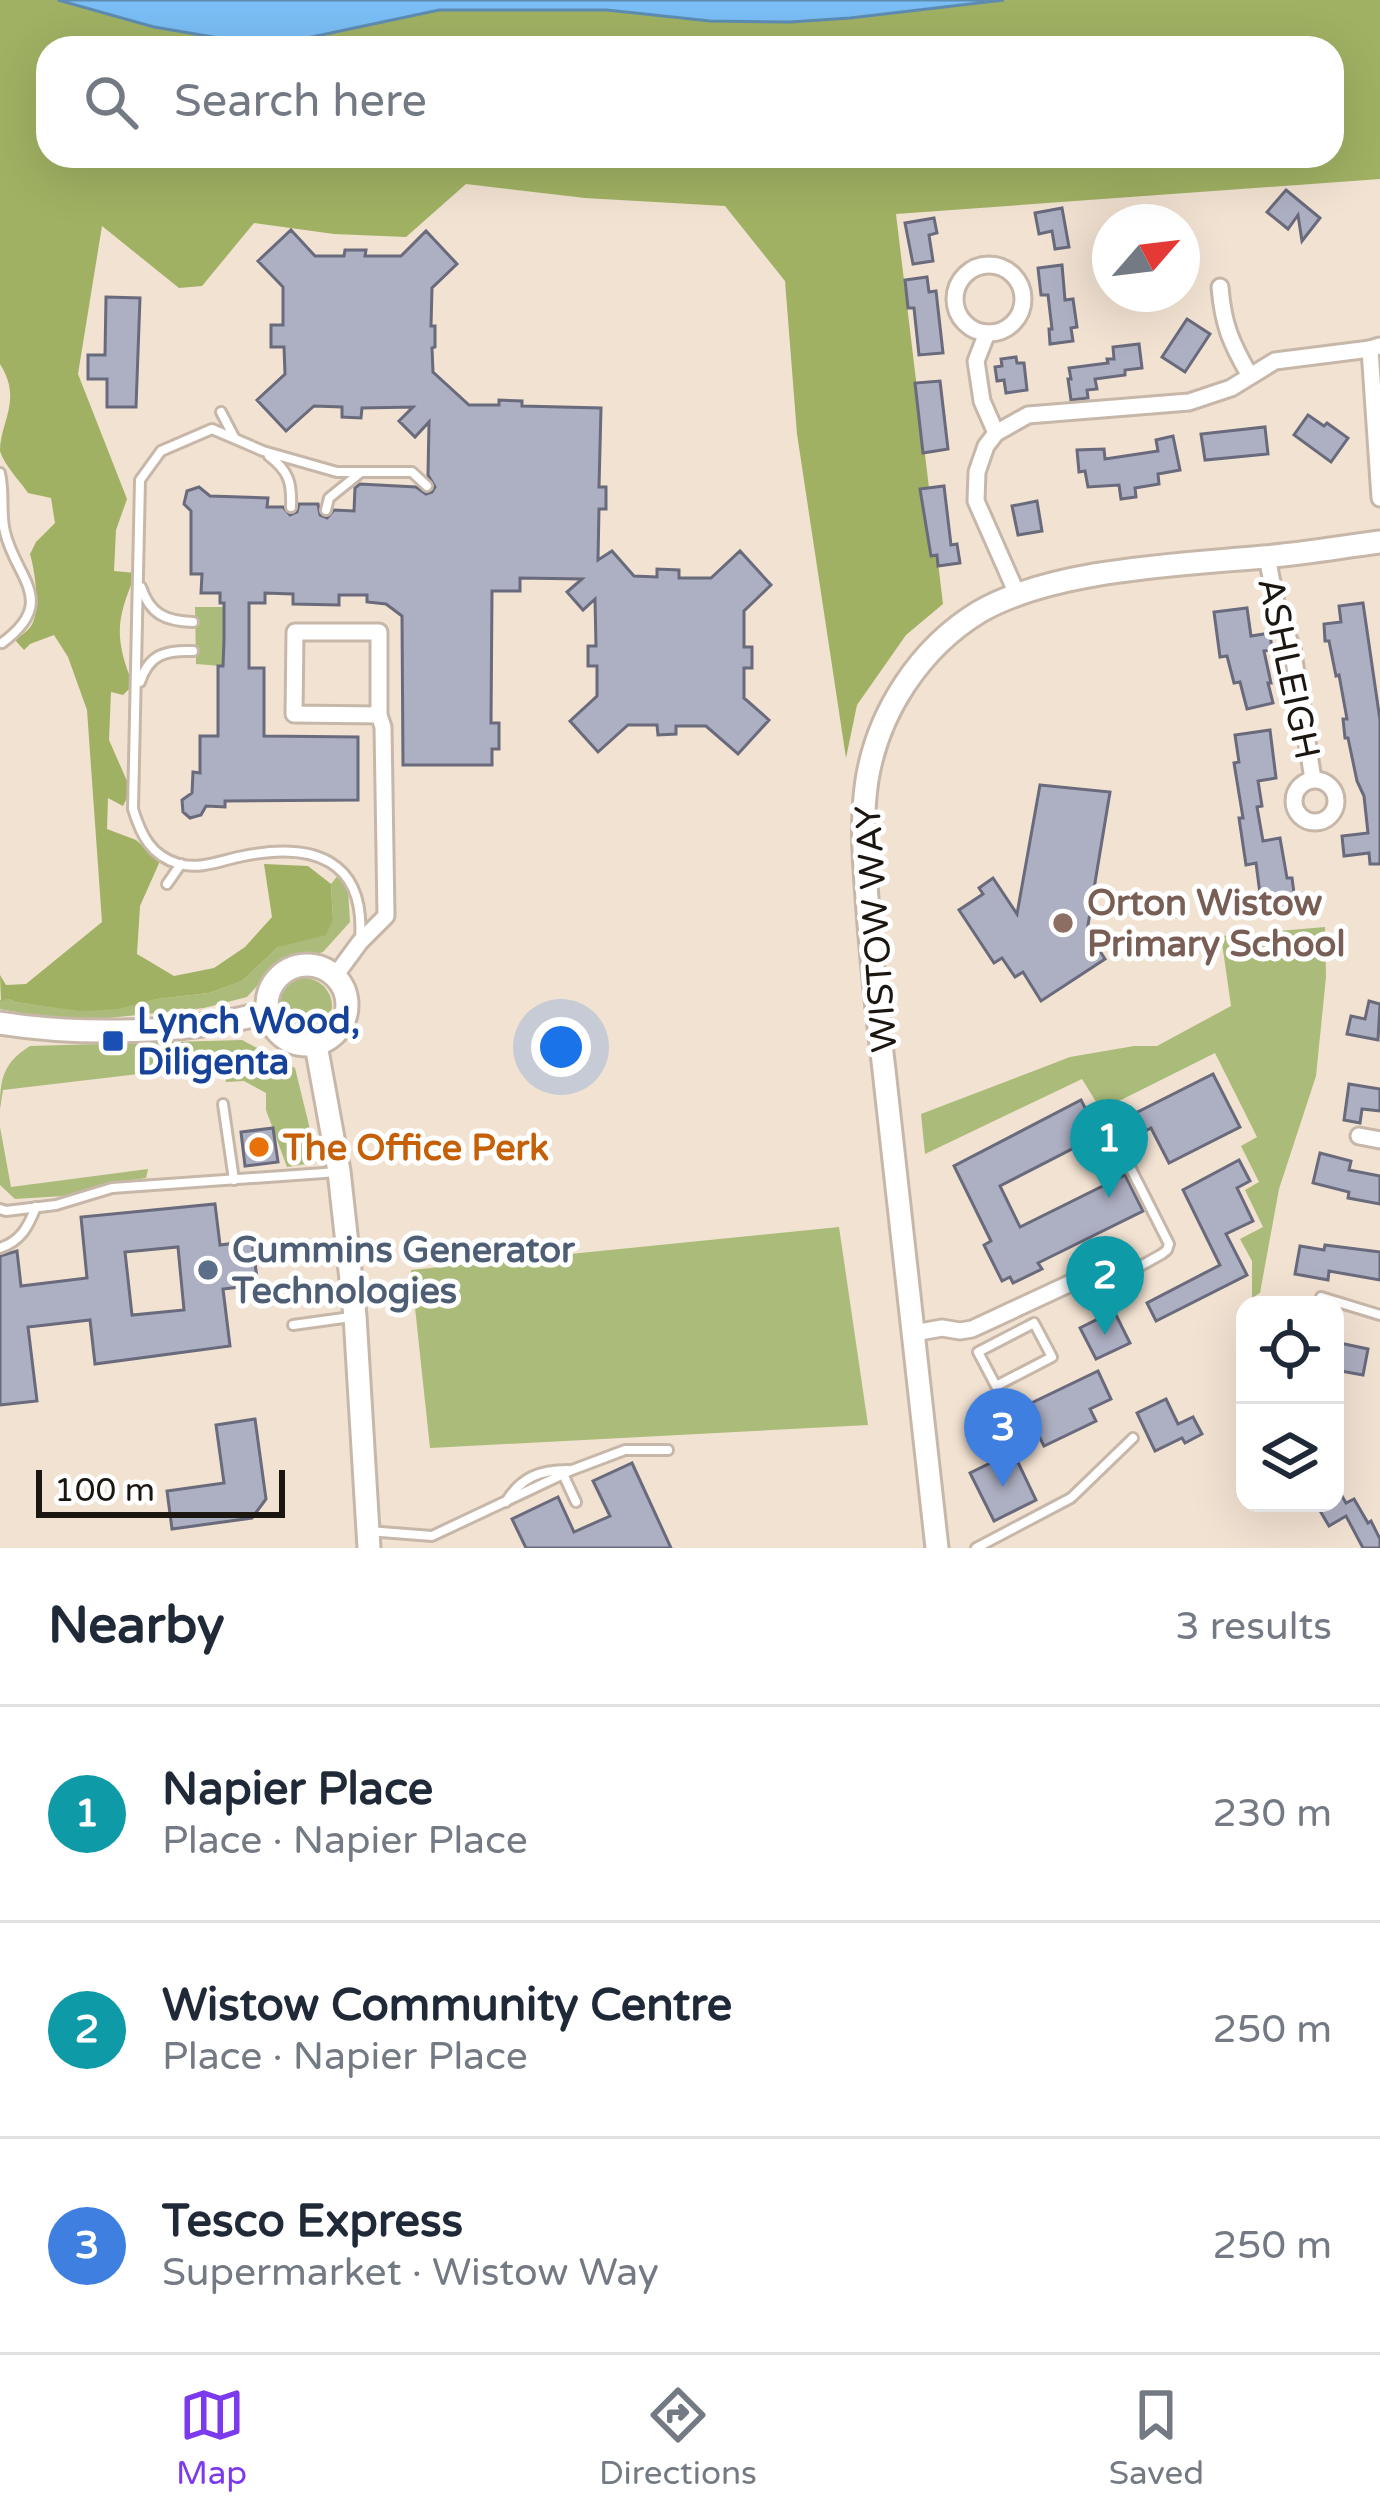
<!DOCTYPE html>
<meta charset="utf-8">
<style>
:root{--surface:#fff;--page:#f2f2f3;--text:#1f2937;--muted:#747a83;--line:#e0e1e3;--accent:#7c3aed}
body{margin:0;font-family:"Varela Round",sans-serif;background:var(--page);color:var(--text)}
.controls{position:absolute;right:36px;bottom:36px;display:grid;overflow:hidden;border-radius:24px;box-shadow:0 12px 48px #0002}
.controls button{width:108px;height:108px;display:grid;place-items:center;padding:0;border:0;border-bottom:3px solid var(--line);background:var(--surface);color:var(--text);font:60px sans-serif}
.compass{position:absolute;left:1092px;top:204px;width:108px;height:108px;border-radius:50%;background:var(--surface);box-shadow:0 12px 48px #0002;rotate:62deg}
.scale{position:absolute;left:36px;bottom:30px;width:249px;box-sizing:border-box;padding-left:12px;border:6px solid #1c1611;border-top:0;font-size:33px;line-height:42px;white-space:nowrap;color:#1c1611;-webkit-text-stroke:9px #fff;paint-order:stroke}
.you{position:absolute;left:561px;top:1047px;width:42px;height:42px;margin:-30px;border:9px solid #fff;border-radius:50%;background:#1a73e8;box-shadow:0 0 0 18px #1a73e833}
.badge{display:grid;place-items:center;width:78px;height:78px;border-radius:50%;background:var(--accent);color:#fff;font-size:39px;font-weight:700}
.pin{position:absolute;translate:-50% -99px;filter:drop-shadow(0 3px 6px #0008)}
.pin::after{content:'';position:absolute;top:63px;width:42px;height:36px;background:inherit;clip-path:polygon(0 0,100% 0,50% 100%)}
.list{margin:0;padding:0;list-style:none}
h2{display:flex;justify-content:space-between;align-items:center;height:156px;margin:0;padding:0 48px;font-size:51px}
h2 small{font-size:39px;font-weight:400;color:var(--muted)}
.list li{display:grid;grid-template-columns:78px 1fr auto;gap:36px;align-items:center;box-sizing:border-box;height:216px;padding:0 48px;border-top:3px solid var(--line)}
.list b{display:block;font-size:45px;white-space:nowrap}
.list p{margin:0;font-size:39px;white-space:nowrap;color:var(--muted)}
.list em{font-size:39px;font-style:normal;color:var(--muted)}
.icon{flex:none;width:66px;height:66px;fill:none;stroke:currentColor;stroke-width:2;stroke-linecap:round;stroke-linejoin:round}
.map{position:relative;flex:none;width:1380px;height:1548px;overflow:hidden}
.search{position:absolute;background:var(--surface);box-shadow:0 12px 48px #0002;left:36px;right:36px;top:36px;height:132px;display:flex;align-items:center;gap:30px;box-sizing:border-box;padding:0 42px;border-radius:36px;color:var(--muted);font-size:45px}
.sheet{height:804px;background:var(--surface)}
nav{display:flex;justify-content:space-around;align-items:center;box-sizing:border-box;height:168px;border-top:3px solid var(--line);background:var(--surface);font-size:33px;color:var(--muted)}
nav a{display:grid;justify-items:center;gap:6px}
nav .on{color:var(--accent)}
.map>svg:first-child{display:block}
.green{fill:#abbb79}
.forest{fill:#a0b163;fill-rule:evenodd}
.water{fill:#7abef5;stroke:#5e8cb1;stroke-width:3}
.building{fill:#adafc2;stroke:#696a7c;stroke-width:3;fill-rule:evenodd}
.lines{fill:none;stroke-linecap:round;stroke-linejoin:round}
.lane-casing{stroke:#c7b7a9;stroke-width:14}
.street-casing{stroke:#c7b7a9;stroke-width:21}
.secondary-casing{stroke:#c7b7a9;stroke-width:27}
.lane{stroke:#fff;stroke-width:8}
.street{stroke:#fff;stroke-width:15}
.secondary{stroke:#fff;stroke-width:21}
.education-dot{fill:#8d6e63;stroke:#fff;stroke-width:4.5}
.transit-dot{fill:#1a4fb4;stroke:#fff;stroke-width:4.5}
.food-dot{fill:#e8710a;stroke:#fff;stroke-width:4.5}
.service-dot{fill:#5c6f8a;stroke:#fff;stroke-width:4.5}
.labels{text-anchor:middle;stroke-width:10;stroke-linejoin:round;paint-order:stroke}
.street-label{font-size:36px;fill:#1c1611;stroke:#fff}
.education-label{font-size:36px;font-weight:bold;fill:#785e54;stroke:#fff;text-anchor:start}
.transit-label{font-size:36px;font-weight:bold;fill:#164399;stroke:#fff;text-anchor:start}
.food-label{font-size:36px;font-weight:bold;fill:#c56008;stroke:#fff;text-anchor:start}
.service-label{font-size:36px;font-weight:bold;fill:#4e5e75;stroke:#fff;text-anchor:start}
</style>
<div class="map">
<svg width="1380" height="1548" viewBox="0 0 1380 1548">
<rect width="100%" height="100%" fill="#f2e2d2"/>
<g class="green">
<path d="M 195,607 L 234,607 L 224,615 L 224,631 L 234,632 L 234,641 L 223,641 L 223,658 L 234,667 L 196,664 Z"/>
<path d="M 339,874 L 348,888 L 350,922 L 323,952 L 274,967 L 247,997 L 204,1008 L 99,1019 L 53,1019 L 0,1009 L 0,1000 L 9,999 L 15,1002 L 47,1006 L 118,1008 L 157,999 L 209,993 L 242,981 L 278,947 L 333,919 L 331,884 Z"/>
<path d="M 1325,927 L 1326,977 L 1316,1076 L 1279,1189 L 1260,1293 L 1252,1298 L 1252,1261 L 1240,1239 L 1263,1227 L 1245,1190 L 1259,1182 L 1241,1146 L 1257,1137 L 1215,1053 L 1101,1110 L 1082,1079 L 925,1154 L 921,1114 L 1070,1057 L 1134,1046 L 1157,1046 L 1231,1006 L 1221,936 Z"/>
<circle cx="304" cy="1006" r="28"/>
<path d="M 242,1040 L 295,1068 L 318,1162 L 287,1167 L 266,1110 L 266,1093 L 244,1081 L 226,1082 L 223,1064 L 3,1090 L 0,1109 C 0,1079 3,1063 30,1046 Z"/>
<path d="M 0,1127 L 11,1187 L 148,1169 L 146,1178 L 108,1183 L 63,1196 L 15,1199 L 0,1185 Z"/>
<path d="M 839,1227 L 868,1425 L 430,1448 L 411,1270 Z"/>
</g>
<path class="forest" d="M 0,0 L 58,0 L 154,27 L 219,38 L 292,41 L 439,10 L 607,10 L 710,21 L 790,22 L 850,18 L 1004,0 L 1380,0 L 1380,179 L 896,214 L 943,604 L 906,635 L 857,705 L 846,758 L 797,434 L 785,281 L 725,206 L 585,198 L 466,184 L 406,237 L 334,234 L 254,223 L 202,286 L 179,288 L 102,226 L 78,374 L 127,499 L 116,530 L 114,571 L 136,573 C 116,620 114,637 133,685 L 123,695 L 111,692 L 109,740 L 131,790 L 123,806 L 108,798 L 107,829 L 136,840 L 160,861 L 140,906 L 137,954 L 174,976 L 214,968 L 245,947 L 272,917 L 264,864 L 308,866 L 331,884 L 333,919 L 326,935 L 278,947 L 242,981 L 209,993 L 157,999 L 118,1009 L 81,1011 L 15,1002 L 9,999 L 1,1001 L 0,975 L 6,985 L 26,984 L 102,922 L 87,710 L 68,657 L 54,635 L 30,644 L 24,650 L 15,640 C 20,636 27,632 31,626 C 41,611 35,571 30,554 L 36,542 L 55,523 L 51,498 L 28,493 C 20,481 4,465 0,451 C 0,422 23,400 0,364 ZM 48,48 L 1332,48 L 1332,156 L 48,156 Z"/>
<path class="water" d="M 58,0 L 1004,0 L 850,18 L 790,22 L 710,21 L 607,10 L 439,10 L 293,41 L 219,38 L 154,27 Z"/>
<g class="building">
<path d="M 1286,190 L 1320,218 L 1302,241 L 1298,215 L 1288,229 L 1267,212 Z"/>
<path d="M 1062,208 L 1069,247 L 1055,249 L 1052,231 L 1039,234 L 1035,213 Z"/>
<path d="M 934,218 L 937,233 L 929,235 L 933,261 L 913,264 L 905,223 Z"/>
<path d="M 291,230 L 315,256 L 344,256 L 345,250 L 366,250 L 365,256 L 401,256 L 426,231 L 457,264 L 432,288 L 431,326 L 435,326 L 435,347 L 432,348 L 433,372 L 469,405 L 499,405 L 499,400 L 522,401 L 522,406 L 601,408 L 599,487 L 606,487 L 606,509 L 599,509 L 598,560 L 612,551 L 634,576 L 657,577 L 657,569 L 679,570 L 679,578 L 711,578 L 740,551 L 771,585 L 744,611 L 744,647 L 752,647 L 752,668 L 744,668 L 744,698 L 769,720 L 738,754 L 706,726 L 676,726 L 676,734 L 658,735 L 657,725 L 628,725 L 598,752 L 570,721 L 597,696 L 597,666 L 588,666 L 588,646 L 596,646 L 595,599 L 583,610 L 567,592 L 582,579 L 520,578 L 520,591 L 492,591 L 491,723 L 499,723 L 499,749 L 492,749 L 492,765 L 403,765 L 402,616 L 386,604 L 367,602 L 367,595 L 339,595 L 339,605 L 293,604 L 293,594 L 265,593 L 265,603 L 249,603 L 249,668 L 264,668 L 264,736 L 358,737 L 358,800 L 225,801 L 225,807 L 206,806 L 201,815 L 190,818 L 183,812 L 182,800 L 192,793 L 193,772 L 200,773 L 200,736 L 218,736 L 218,666 L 223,666 L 224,641 L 224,603 L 220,603 L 220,593 L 201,593 L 202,574 L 191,574 L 191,511 L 184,504 L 187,491 L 199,487 L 210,496 L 268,498 L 267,507 L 283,507 L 290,515 L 297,512 L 299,504 L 318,504 L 320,515 L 327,518 L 334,510 L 354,511 L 355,488 L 360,484 L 416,487 L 426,494 L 432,492 L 435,487 L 428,475 L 429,422 L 415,437 L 399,421 L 413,407 L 362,408 L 361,418 L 342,417 L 342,407 L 314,406 L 286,431 L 257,400 L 285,374 L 284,347 L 271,347 L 271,325 L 283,325 L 283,287 L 258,261 Z"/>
<path d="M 1062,265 L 1065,300 L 1073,299 L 1077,327 L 1071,328 L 1073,341 L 1050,344 L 1049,329 L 1052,329 L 1048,295 L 1041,295 L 1038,268 Z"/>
<path d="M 927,277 L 929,292 L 936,291 L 943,353 L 919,355 L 914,308 L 908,308 L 905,280 Z"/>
<path d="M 106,297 L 140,298 L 136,407 L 107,407 L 107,379 L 88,379 L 88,355 L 105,355 Z"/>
<path d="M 1187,319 L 1210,334 L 1185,372 L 1162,357 Z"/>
<path d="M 1139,344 L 1142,368 L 1125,370 L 1125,375 L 1095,379 L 1097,389 L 1087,390 L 1088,398 L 1071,400 L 1068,379 L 1071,379 L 1069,368 L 1108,363 L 1107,359 L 1114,359 L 1113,347 Z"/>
<path d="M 1016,357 L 1017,363 L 1024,363 L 1027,390 L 1006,393 L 1004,380 L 997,381 L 995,367 L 1002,366 L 1001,359 Z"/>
<path d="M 940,381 L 948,449 L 923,453 L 915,383 Z"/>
<path d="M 1308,415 L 1324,426 L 1327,423 L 1348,438 L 1331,462 L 1294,435 Z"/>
<path d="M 1265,427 L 1268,454 L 1205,460 L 1201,434 Z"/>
<path d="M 1173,436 L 1180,470 L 1158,474 L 1159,484 L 1135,488 L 1136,497 L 1121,499 L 1119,485 L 1088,487 L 1085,471 L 1079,472 L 1077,450 L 1104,449 L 1105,459 L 1158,451 L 1156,440 Z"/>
<path d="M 944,486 L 951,545 L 957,544 L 960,563 L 938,566 L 937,555 L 931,556 L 920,489 Z"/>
<path d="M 1037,501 L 1042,531 L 1018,535 L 1012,506 Z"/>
<path d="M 1363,603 L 1380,720 L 1380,864 L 1370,864 L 1369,853 L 1344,856 L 1342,836 L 1368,833 L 1364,796 L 1357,781 L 1348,738 L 1345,738 L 1343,719 L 1347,719 L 1339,675 L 1336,676 L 1329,641 L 1325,641 L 1324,624 L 1341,622 L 1339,606 Z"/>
<path d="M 1247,608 L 1251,636 L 1270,633 L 1272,650 L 1264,651 L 1271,683 L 1268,683 L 1273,703 L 1247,709 L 1240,682 L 1234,683 L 1227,656 L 1220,657 L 1214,612 Z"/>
<path d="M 1270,730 L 1276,778 L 1258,781 L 1262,806 L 1257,807 L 1263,841 L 1280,838 L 1287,878 L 1292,878 L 1294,893 L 1288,894 L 1290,905 L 1262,909 L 1256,863 L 1246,865 L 1239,818 L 1243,818 L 1234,763 L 1239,762 L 1235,735 Z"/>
<path d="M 1040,785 L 1110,792 L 1087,931 L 1105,959 L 1041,1001 L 1023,972 L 1015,977 L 1002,958 L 994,963 L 959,910 L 983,894 L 979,888 L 993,878 L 1017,914 Z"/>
<path d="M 1369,1001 L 1380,1004 L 1378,1040 L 1347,1034 L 1351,1016 L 1365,1019 Z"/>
<path d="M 1213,1074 L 1240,1127 L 1169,1163 L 1151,1128 L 1123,1143 L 1114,1124 Z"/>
<path d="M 1349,1084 L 1380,1089 L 1380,1111 L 1362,1109 L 1360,1123 L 1344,1120 Z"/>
<path d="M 1081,1100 L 1099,1135 L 1000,1186 L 1020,1227 L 1125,1175 L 1143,1211 L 1038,1263 L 1042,1269 L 1013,1283 L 1010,1277 L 1002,1281 L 984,1245 L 991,1241 L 954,1166 Z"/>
<path d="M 273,1128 L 278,1162 L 245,1166 L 241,1132 Z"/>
<path d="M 1320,1153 L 1351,1161 L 1349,1170 L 1380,1176 L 1380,1204 L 1348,1198 L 1349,1192 L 1313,1183 Z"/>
<path d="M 1239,1160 L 1250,1181 L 1237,1188 L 1253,1221 L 1226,1234 L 1247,1275 L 1156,1321 L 1147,1303 L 1220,1265 L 1183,1190 Z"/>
<path d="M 215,1204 L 220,1245 L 252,1241 L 258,1285 L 223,1289 L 230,1346 L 95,1364 L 90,1320 L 28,1327 L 37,1401 L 0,1405 L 0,1256 L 17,1251 L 21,1286 L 87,1278 L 81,1217 ZM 178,1247 L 184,1310 L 132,1315 L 125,1252 Z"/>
<path d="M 1325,1245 L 1380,1252 L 1380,1280 L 1329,1271 L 1328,1280 L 1295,1274 L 1300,1246 L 1324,1250 Z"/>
<path d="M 1114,1311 L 1130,1343 L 1096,1359 L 1080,1328 Z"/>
<path d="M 1335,1342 L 1368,1349 L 1363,1375 L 1335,1370 Z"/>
<path d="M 1098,1371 L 1111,1399 L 1090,1409 L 1096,1421 L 1044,1446 L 1038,1434 L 1009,1448 L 996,1420 Z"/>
<path d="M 1166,1399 L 1178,1424 L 1193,1417 L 1202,1434 L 1185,1443 L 1182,1438 L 1155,1451 L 1137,1413 Z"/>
<path d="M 255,1419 L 266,1499 L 252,1518 L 172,1529 L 167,1491 L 224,1483 L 216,1425 Z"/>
<path d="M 1013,1452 L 1036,1500 L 994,1521 L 970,1473 Z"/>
<path d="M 632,1463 L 671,1548 L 526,1548 L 512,1519 L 558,1497 L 574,1532 L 610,1516 L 593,1481 Z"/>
<path d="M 1342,1496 L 1346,1503 L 1354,1499 L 1368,1523 L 1371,1521 L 1380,1539 L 1380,1548 L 1363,1548 L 1346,1516 L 1329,1526 L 1319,1509 L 1335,1503 Z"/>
</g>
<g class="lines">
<defs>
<g id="lane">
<path d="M 221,412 L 234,437"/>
<path d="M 269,456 C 289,471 292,483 291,507"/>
<path d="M 0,473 C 5,496 0,511 5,532 C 16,579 59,601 2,643"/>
<path d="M 326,510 L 329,498 L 360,473"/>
<path d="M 141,587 C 150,614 165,621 193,622"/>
<path d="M 140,682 C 149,654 166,650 193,651"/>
<path d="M 167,884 L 181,864"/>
<path d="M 360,940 C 366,859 313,842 243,856 C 222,860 201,870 179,864 C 151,856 141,835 133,809 L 140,480 L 161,451 L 212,429 L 263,451 L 337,472 L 412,472 L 427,486"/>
<path d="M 223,1104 L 234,1180"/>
<path d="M 0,1209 L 6,1211 L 56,1205 L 112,1188 L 338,1172"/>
<path d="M 0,1248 C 21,1241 28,1227 36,1207"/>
<path d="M 1102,1270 L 1126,1274 L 1162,1254 L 1167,1250 L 1169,1244 L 1127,1161"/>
<path d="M 1321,1297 L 1380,1315"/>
<path d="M 1034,1323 L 1052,1357 L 996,1386 L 978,1352 Z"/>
<path d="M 293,1325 L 351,1317"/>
<path d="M 563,1474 L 576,1502"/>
<path d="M 506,1502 C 521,1477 540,1470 568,1470"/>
<path d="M 368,1531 L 432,1536 L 572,1470 L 625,1450 L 668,1450"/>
<path d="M 976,1548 L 1071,1498 L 1133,1438"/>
</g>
<g id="street">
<circle cx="989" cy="299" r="34"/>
<path d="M 1220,287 C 1223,325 1231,343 1250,376"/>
<path d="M 987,333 L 976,361 L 982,401 L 996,433"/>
<path d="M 1379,346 L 1370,349 L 1380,498"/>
<path d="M 1267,557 L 1278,613 L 1292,648 L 1313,779"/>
<path d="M 1018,596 L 976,501 L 977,472 L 986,446 L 996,433 L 1028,415 L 1189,402 L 1231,388 L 1275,361 L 1370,349"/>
<circle cx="1315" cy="801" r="21"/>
<path d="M 335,976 L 360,942 L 386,916 L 383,727 L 379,715 L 379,632 L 295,632 L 294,714 L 379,715"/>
<path d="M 1359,1136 L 1380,1140"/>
<path d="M 914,1333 L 942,1328 L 960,1331 L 972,1329 L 1101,1269"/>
</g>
<g id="secondary">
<circle cx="307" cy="1005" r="40"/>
<path d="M 0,1023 C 82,1036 188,1034 268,1012"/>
<path d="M 316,1045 L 339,1171 L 355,1316 L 369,1548"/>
<path d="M 937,1548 C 920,1388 902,1229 884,1070 C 877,1012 871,955 867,898 C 864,858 861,820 867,780 C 878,712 920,648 979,612 C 1053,569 1179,565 1263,557 C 1302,554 1341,547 1380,542"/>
</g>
</defs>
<use href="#lane" class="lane-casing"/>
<use href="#street" class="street-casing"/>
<use href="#secondary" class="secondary-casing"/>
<use href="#lane" class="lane"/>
<use href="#street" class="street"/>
<use href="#secondary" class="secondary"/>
</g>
<circle class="education-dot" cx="1063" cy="923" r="12"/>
<rect class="transit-dot" x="101" y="1029" width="24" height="24" rx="6"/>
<circle class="food-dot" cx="259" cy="1147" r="12"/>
<circle class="service-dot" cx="208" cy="1270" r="12"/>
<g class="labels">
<g class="street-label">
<text transform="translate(1290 668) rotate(78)" y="13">ASHLEIGH</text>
<text transform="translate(875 929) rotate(-94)" y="13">WISTOW WAY</text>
</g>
<g class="education-label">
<text x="1087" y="915">Orton Wistow<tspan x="1087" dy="41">Primary School</tspan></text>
</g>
<g class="transit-label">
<text x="137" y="1033">Lynch Wood,<tspan x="137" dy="41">Diligenta</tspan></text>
</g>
<g class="food-label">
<text x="283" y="1160">The Office Perk</text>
</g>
<g class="service-label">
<text x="232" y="1262">Cummins Generator<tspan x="232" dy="41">Technologies</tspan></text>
</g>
</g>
</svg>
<div class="controls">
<button><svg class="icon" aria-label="locate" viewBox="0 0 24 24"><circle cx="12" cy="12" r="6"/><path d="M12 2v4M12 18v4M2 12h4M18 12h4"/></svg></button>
<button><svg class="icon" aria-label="layers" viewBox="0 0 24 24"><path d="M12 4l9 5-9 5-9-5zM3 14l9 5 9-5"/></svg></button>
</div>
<svg class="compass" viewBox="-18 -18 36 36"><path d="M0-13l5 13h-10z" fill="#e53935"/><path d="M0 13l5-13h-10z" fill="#747a83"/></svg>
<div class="scale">100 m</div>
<div class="you"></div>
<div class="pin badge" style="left:1109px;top:1198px;background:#0f9aa8">1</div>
<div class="pin badge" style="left:1105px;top:1335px;background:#0f9aa8">2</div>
<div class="pin badge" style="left:1003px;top:1487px;background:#3f7fe0">3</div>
<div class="search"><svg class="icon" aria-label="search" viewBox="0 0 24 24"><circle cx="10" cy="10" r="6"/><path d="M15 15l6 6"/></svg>Search here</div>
</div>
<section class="sheet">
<h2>Nearby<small>3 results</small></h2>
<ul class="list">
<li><span class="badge" style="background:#0f9aa8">1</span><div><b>Napier Place</b><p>Place · Napier Place</p></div><em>230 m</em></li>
<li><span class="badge" style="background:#0f9aa8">2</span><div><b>Wistow Community Centre</b><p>Place · Napier Place</p></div><em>250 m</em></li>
<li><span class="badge" style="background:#3f7fe0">3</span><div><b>Tesco Express</b><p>Supermarket · Wistow Way</p></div><em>250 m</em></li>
</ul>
</section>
<nav>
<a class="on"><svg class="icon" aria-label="map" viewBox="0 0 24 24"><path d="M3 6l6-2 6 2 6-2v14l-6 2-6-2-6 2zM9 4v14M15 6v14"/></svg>Map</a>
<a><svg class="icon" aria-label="directions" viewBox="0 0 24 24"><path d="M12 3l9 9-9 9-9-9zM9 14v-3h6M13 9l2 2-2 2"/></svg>Directions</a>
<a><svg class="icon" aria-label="saved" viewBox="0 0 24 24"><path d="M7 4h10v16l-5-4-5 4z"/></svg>Saved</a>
</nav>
